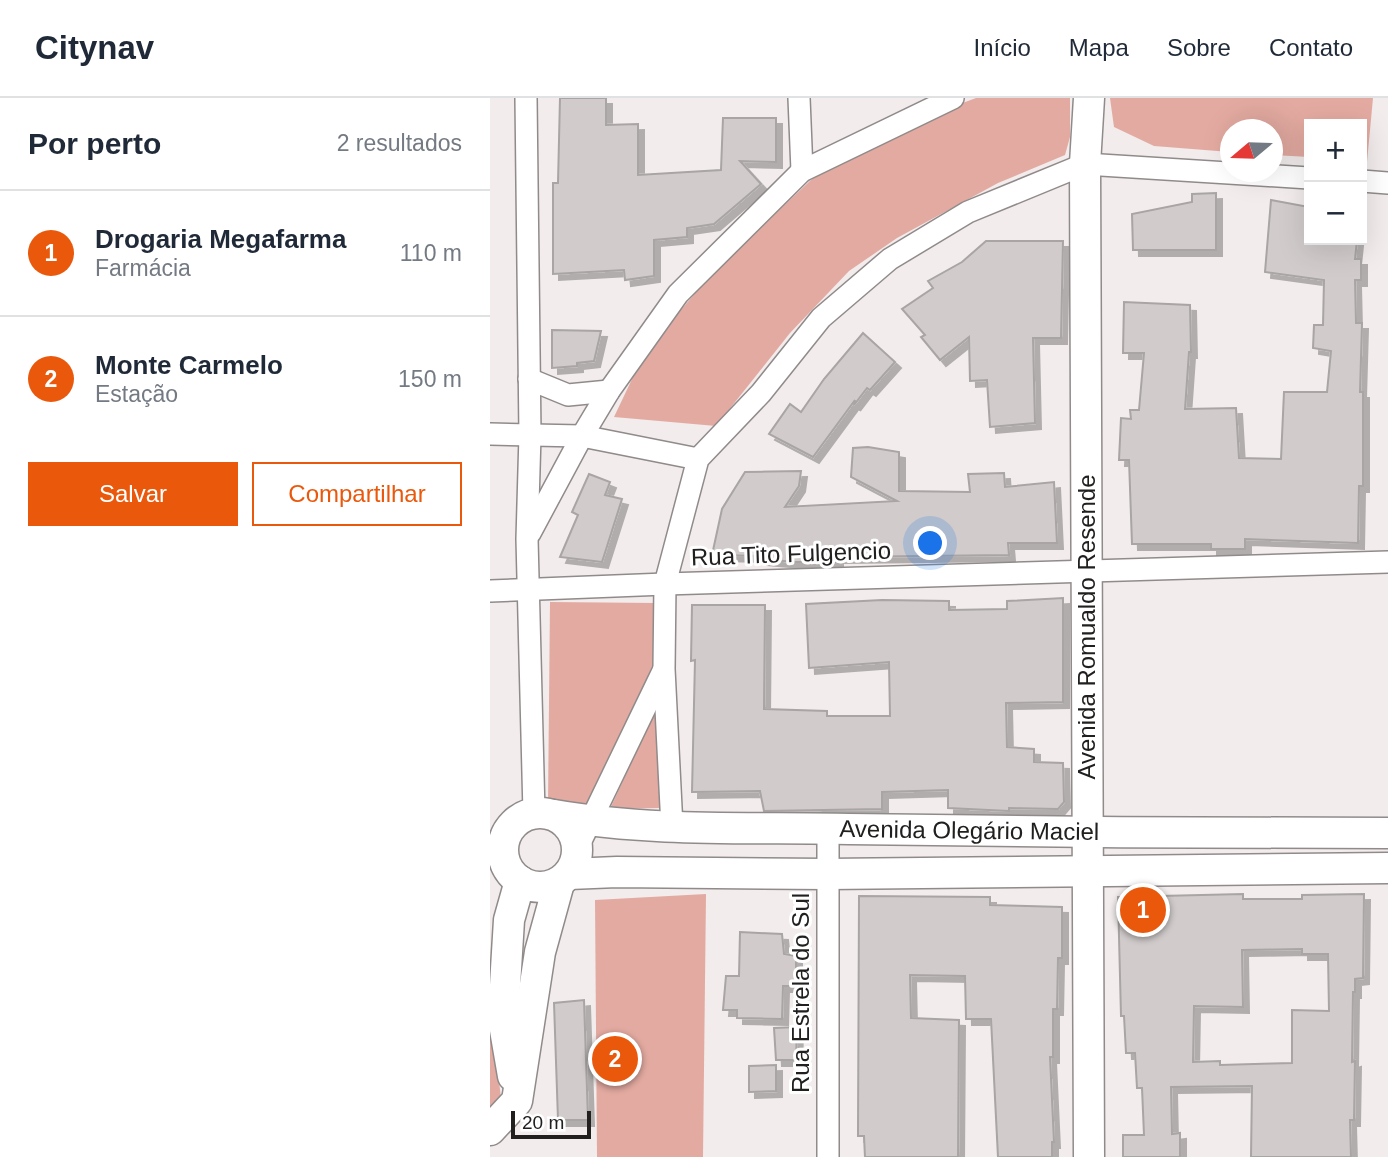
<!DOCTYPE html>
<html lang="pt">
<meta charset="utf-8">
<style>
:root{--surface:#fff;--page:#f2f2f3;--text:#1f2937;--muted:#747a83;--line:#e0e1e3;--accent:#ea580c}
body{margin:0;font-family:Helvetica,sans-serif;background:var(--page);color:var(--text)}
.controls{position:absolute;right:21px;top:21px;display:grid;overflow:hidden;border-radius:0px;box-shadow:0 7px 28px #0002}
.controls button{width:63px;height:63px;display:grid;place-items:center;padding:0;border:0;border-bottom:2px solid var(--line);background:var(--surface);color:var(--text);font:35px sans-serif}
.compass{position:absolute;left:730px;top:21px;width:63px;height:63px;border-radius:50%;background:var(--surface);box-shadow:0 7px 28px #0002;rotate:251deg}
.scale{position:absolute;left:21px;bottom:18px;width:80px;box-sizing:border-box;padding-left:7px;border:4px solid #21201f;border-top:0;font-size:19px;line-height:24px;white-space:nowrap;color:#21201f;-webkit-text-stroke:5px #fff;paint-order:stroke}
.you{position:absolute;left:441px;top:446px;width:24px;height:24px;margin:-18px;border:5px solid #fff;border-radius:50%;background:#1a73e8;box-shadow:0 0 0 10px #1a73e833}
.badge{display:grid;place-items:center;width:46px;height:46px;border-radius:50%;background:var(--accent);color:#fff;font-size:23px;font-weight:700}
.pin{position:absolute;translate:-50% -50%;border:4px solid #fff;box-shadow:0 2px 7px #0006}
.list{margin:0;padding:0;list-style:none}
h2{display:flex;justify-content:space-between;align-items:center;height:91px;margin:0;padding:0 28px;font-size:30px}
h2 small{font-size:23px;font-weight:400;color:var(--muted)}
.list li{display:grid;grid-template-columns:46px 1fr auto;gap:21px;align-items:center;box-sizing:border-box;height:126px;padding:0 28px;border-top:2px solid var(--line)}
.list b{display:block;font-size:26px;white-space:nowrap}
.list p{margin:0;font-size:23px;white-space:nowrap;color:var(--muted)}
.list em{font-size:23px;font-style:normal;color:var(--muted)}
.actions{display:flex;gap:14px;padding:21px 28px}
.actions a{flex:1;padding:16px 0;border:2px solid var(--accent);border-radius:0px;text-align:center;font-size:24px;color:var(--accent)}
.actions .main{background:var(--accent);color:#fff}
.map{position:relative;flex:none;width:898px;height:1059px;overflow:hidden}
header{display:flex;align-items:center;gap:42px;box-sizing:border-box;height:98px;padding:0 35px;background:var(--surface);border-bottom:2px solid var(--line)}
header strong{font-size:33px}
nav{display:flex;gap:38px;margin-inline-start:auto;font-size:24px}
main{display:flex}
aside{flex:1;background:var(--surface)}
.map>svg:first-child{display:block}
.green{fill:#e3aaa1}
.building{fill:#d1cccb;stroke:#a9a5a4;stroke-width:2;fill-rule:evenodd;filter:url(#shadow)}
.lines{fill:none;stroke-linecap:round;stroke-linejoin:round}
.street-casing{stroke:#908b8a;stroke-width:24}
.secondary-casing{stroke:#908b8a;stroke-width:33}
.street{stroke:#fff;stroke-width:21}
.secondary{stroke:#fff;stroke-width:30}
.labels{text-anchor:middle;stroke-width:6;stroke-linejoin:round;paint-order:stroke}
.street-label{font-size:24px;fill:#21201f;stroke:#fff}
</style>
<header>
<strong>Citynav</strong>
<nav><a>Início</a><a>Mapa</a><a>Sobre</a><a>Contato</a></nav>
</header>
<main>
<aside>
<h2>Por perto<small>2 resultados</small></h2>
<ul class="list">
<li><span class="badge">1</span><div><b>Drogaria Megafarma</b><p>Farmácia</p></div><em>110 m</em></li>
<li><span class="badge">2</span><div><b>Monte Carmelo</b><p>Estação</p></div><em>150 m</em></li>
</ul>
<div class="actions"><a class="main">Salvar</a><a>Compartilhar</a></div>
</aside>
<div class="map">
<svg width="898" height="1059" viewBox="0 0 898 1059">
<defs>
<filter id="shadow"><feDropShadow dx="6" dy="6" stdDeviation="0" flood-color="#0004"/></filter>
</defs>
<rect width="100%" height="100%" fill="#f2ecec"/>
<g class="green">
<path d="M 486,0 L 580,0 L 580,39 L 575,57 L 508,85 L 407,140 L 359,173 L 300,235 L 226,328 L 124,319 L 143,279 L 190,213 L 225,172 L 321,82 L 350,61 L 427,22 Z"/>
<path d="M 620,0 L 883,0 L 877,64 L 872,63 L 872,26 L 819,26 L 819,59 L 783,57 L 782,32 L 740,32 L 740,54 L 664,48 L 624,29 Z"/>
<path d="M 60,504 L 166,505 L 164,564 L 100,709 L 58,707 Z"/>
<path d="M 166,611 L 170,710 L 120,711 Z"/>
<path d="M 216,796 L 213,1059 L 107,1059 L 105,802 Z"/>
<path d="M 0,932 L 3,932 L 11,1000 L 0,1012 Z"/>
</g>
<g class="building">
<path d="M 70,0 L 116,0 L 116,27 L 148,26 L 148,77 L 231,72 L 233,20 L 286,20 L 286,64 L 250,63 L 271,86 L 224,126 L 197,130 L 197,139 L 164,142 L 164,178 L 135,182 L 134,172 L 63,176 L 63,85 L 68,85 Z"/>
<path d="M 726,95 L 726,152 L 643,152 L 642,116 L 702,104 L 702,96 Z"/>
<path d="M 781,102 L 819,109 L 819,142 L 867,142 L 865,161 L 871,161 L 871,182 L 865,182 L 866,225 L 872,225 L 870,294 L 873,294 L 873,388 L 869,388 L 868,445 L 755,441 L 755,451 L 721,451 L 721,446 L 642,446 L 639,362 L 629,362 L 631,320 L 641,321 L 640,312 L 649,312 L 654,255 L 633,255 L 634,204 L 700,207 L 701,254 L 699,254 L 695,311 L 746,310 L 749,360 L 791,361 L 794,294 L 837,294 L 841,253 L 823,250 L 824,227 L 833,227 L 834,182 L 775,174 Z"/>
<path d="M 496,143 L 573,143 L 571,240 L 543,240 L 545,325 L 500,329 L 497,282 L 480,283 L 479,239 L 450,262 L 431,239 L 435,237 L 412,211 L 443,190 L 438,183 L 472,164 Z"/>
<path d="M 62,232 L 111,233 L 104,263 L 87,265 L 87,268 L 62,270 Z"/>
<path d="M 373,235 L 405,264 L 380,292 L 377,290 L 364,307 L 365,302 L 323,359 L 279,336 L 300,306 L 311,314 L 334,281 Z"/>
<path d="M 378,349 L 409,354 L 409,393 L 480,394 L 478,376 L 514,375 L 515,389 L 564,384 L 567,445 L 518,445 L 519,457 L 347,459 L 347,464 L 305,464 L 271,461 L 271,458 L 222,457 L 232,411 L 255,374 L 311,373 L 309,388 L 295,409 L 407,403 L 361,379 L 363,350 Z"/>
<path d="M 99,376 L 120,384 L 115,397 L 132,401 L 112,464 L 70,459 L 88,417 L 82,414 Z"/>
<path d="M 573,500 L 573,604 L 516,605 L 517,649 L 544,651 L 544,664 L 573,665 L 574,704 L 568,711 L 519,710 L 519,713 L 458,710 L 458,692 L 392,694 L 392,711 L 274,713 L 270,693 L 202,694 L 205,562 L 201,563 L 202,507 L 275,507 L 274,611 L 337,613 L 337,618 L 400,618 L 399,564 L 319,570 L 316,506 L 392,502 L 459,503 L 459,512 L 517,511 L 517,503 Z"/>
<path d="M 753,796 L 753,801 L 812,801 L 812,797 L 874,796 L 873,880 L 865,881 L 865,894 L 863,894 L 862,964 L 865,963 L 864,1022 L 860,1022 L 861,1059 L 761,1059 L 762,988 L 681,989 L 682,1036 L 690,1035 L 690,1059 L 633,1059 L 633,1037 L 654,1037 L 652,990 L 647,990 L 645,955 L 636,955 L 634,918 L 631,918 L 628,799 ZM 812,851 L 812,856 L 838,856 L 839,913 L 802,912 L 802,965 L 730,967 L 730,963 L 703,964 L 704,908 L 753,909 L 752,852 Z"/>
<path d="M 369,798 L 500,799 L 500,807 L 572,809 L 572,860 L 568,860 L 567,911 L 563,911 L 563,959 L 560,959 L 564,1044 L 562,1044 L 562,1059 L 508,1059 L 501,921 L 476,921 L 475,878 L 420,877 L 421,920 L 469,922 L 468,1059 L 375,1059 L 374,1038 L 368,1038 Z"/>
<path d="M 250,834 L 292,836 L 294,856 L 306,858 L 306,888 L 293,888 L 292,921 L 247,920 L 247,912 L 233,912 L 236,878 L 249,878 Z"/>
<path d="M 94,902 L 98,1022 L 68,1022 L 64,905 Z"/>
<path d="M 307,929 L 306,962 L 286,962 L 284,930 Z"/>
<path d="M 286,967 L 286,993 L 259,994 L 259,968 Z"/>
</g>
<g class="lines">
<defs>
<g id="street">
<path d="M 36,0 L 40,337 L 37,441 L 44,715"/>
<path d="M 309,0 L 312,73"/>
<path d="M 872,83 L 898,85"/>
<path d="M 39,281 L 78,297 L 119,293"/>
<path d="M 0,336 L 92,338 L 208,361"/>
<path d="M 40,435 L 92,338 L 119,293 L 188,196 L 312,73 L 463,0"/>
<path d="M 0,493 L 175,486 L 898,464"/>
<path d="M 182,729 L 174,571 L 175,486 L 208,361 L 271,295 L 331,220 L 400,161 L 478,114 L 595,66 L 819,80"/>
<path d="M 338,730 L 338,1059"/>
<path d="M 87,751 L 173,573"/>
</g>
<g id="secondary">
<circle cx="50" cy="752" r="37"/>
<path id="s1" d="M 64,717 C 161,734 261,729 359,731 C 539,734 718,735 898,735"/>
<path d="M 79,776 L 127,774 L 337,776 L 898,770"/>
<path d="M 23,978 L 13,920 L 19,822 L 30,783"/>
<path d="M 0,1032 L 27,1003 L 50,854 L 69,785"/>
<path d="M 599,1059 L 595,66 L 599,0"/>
</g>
</defs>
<use href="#street" class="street-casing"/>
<use href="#secondary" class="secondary-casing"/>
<use href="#street" class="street"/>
<use href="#secondary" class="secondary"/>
</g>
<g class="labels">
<g class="street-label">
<text transform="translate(301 456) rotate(-2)" y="8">Rua Tito Fulgencio</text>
<text transform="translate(597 529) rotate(-90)" y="8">Avenida Romualdo Resende</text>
<text dy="8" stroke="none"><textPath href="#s1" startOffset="416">Avenida Olegário Maciel</textPath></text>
<text transform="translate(311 895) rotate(-90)" y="8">Rua Estrela do Sul</text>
</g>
</g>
</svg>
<div class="controls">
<button>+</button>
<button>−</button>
</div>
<svg class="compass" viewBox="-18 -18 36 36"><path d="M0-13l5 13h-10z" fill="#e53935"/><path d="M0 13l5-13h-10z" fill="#747a83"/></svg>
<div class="scale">20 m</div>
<div class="you"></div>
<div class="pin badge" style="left:653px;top:812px">1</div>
<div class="pin badge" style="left:125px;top:961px">2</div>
</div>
</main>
